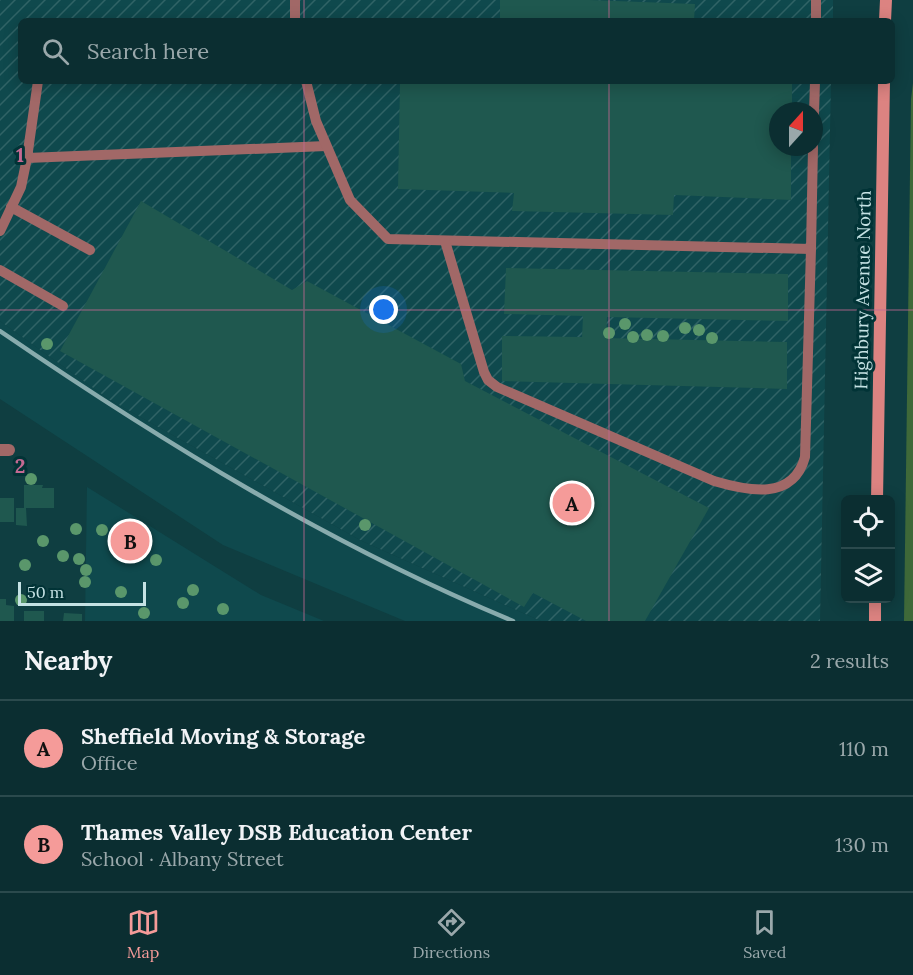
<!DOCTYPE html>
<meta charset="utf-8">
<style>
:root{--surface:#0b2e31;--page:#193a3d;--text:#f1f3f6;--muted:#9aa8ab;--line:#2b4a4d;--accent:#f59b99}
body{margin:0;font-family:Lora,serif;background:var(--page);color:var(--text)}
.controls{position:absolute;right:18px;bottom:18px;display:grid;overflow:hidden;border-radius:9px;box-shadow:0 3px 15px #0003}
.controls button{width:54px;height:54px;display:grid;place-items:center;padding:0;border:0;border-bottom:2px solid var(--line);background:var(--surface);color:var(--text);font:30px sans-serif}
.compass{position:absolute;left:769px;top:102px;width:54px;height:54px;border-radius:50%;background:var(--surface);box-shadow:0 3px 15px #0003;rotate:21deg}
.scale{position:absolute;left:18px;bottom:15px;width:128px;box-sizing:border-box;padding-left:6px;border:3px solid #c5e2e4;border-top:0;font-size:16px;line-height:21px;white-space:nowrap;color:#c5e2e4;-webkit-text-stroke:4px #013336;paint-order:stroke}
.you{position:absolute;left:384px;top:310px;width:21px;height:21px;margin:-15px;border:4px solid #fff;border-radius:50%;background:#1a73e8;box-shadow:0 0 0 9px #1a73e833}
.badge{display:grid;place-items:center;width:39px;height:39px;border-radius:50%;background:var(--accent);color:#111;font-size:20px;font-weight:700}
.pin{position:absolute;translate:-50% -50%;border:3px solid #fff;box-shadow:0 2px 6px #0006}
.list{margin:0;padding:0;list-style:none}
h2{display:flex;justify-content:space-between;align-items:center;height:78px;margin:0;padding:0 24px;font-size:26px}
h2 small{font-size:20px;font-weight:400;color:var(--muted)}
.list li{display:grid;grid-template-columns:39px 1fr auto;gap:18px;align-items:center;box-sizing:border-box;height:96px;padding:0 24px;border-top:2px solid var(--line)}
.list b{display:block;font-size:22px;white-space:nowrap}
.list p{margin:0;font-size:20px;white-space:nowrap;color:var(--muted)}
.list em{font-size:20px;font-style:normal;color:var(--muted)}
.icon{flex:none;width:33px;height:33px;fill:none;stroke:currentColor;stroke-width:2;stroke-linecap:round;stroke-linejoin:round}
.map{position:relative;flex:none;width:913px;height:621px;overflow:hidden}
.search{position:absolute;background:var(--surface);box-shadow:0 3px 15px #0003;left:18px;right:18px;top:18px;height:66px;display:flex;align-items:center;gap:15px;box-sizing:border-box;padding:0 21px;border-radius:9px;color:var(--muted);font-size:22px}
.sheet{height:270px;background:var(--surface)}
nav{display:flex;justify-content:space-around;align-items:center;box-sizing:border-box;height:84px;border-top:2px solid var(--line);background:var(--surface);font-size:16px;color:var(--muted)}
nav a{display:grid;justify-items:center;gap:3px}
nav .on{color:var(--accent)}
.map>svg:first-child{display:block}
.built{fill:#0f494d}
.industrial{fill:url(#industrial-furrows);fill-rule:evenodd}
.green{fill:#3f6939}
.building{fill:#1f584f}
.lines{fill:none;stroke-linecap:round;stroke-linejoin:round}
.lane{stroke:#a16867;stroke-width:10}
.street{stroke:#a16867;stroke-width:12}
.secondary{stroke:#dc8381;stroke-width:12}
.rail{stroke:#88abad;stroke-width:4.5}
.tree{fill:#5a976b}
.grid{fill:none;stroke:#c36992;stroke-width:1.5;stroke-opacity:0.55}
.labels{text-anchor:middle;stroke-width:6;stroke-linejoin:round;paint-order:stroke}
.street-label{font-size:18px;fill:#c5e2e4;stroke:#013336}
.grid-label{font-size:20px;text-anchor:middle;font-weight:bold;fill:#c36992;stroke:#013336;stroke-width:6;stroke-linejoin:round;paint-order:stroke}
</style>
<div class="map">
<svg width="913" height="621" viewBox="0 0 913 621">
<defs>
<pattern id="industrial-furrows" width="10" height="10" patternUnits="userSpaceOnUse" patternTransform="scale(1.5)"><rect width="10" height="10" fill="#0f494d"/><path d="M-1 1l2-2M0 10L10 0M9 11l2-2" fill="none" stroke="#306366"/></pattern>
</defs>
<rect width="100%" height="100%" fill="#0f3e41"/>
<g class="built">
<path d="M 0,321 L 110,400 L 362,541 L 541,621 L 405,621 L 223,545 L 0,399 Z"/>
<path d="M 87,487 L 261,595 L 324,621 L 85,621 Z"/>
</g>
<path class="industrial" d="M 0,0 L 833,0 L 833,21 L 21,21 L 21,81 L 831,81 L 820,621 L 541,621 L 362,541 L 110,400 L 0,321 ZM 778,111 L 814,111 L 814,147 L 778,147 Z"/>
<path class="green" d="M 913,83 L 913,621 L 904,621 L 911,99 Z"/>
<g class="building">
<path d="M 500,0 L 590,0 L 695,4 L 694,21 L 500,21 Z"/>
<path d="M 400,81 L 792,81 L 792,111 L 778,111 L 778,147 L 791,147 L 791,200 L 674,195 L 673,215 L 512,211 L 514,193 L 398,189 Z"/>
<path d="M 141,201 L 292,290 L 307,281 L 461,364 L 465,381 L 709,508 L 645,621 L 586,621 L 533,593 L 524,607 L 60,351 Z"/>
<path d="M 506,268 L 788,274 L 788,321 L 607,317 L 606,338 L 787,342 L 787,389 L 502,381 L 502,336 L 582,337 L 583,316 L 504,314 Z"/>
<path d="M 24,485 L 43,485 L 42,488 L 54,488 L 54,508 L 26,508 L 27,526 L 16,525 L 16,508 L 24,508 Z"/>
<rect x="0" y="498" width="14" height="24"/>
<path d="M 0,599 L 6,599 L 6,605 L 14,606 L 14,621 L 0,621 Z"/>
<rect x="24" y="611" width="20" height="10"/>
<path d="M 64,613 L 82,614 L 82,621 L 63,621 Z"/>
</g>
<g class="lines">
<g class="lane">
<path d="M 295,0 L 295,21"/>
<path d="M 816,21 L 816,0"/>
<path d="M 38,81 L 27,158 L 326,146"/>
<path d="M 306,81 L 316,121 L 350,200 L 388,239 L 811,249 L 813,147"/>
<path d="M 814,113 L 815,81"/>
<path d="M 11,207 L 90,250"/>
<path d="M 0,231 L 21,187 L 27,158"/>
<path d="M 445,241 L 484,372 L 488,380 L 497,387 L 714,481 C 748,491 793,501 805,457 L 811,249"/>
<path d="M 0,270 L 63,306"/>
</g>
<path class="street" d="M 0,450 L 9,450"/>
<g class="secondary">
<path d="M 885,21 L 886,0"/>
<path d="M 877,500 L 884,81"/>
<path d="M 875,621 L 875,598"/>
</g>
<path class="rail" d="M 0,331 C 164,443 330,545 513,621"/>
</g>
<g class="tree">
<circle cx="625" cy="324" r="6"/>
<circle cx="685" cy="328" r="6"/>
<circle cx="699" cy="330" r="6"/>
<circle cx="609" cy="333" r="6"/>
<circle cx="647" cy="335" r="6"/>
<circle cx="663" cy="336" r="6"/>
<circle cx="633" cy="337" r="6"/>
<circle cx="712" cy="338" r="6"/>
<circle cx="47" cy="344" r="6"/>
<circle cx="31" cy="479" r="6"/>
<circle cx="365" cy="525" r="6"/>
<circle cx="76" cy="529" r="6"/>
<circle cx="102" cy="530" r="6"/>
<circle cx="43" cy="541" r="6"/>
<circle cx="63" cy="556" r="6"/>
<circle cx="79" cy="559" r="6"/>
<circle cx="156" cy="560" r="6"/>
<circle cx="25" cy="565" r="6"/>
<circle cx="86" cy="570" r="6"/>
<circle cx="85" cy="582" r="6"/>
<circle cx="193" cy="590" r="6"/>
<circle cx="121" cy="592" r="6"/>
<circle cx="21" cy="600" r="6"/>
<circle cx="183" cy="603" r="6"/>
<circle cx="223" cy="609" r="6"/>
<circle cx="144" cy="613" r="6"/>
</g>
<path class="grid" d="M 304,0 L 304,21M 609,0 L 609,21M 304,81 L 304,621M 609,81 L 609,621M 0,310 L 913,310"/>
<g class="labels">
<g class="street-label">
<text transform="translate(863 290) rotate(-89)" y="6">Highbury Avenue North</text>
</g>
</g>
<g class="grid-label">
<text x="20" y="162">1</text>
<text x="20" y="473">2</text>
</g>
</svg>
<div class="controls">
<button><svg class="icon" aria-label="locate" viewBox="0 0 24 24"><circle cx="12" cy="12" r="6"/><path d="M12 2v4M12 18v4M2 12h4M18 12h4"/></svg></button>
<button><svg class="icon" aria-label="layers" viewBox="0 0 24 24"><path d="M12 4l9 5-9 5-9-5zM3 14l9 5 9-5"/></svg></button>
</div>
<svg class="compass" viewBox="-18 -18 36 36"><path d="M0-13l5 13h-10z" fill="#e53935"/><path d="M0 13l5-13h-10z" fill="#9aa8ab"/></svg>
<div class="scale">50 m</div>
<div class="you"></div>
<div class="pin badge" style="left:572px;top:503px">A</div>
<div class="pin badge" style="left:130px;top:541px">B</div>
<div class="search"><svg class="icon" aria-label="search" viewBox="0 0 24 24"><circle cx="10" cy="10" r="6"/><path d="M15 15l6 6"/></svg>Search here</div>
</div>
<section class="sheet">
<h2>Nearby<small>2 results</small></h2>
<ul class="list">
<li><span class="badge">A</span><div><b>Sheffield Moving &amp; Storage</b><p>Office</p></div><em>110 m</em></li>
<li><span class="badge">B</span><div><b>Thames Valley DSB Education Center</b><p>School · Albany Street</p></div><em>130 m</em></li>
</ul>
</section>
<nav>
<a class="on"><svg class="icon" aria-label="map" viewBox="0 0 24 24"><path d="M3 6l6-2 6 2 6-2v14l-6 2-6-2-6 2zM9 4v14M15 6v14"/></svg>Map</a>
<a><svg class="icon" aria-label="directions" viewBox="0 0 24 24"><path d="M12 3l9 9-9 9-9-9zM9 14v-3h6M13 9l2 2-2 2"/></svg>Directions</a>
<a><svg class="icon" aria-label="saved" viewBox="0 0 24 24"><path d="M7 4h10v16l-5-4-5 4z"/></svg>Saved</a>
</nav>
